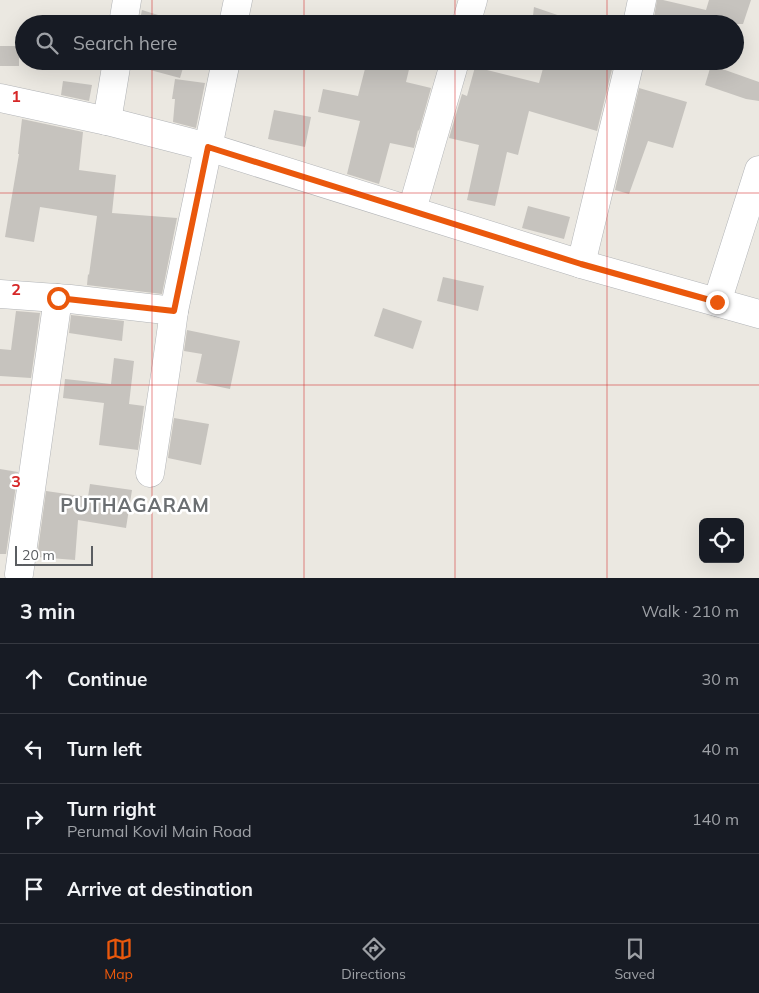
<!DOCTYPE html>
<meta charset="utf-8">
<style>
:root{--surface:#171b24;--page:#242831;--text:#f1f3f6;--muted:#9ea1a6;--line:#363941;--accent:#ea580c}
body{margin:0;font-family:Mulish,sans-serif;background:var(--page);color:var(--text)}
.controls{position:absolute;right:15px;bottom:15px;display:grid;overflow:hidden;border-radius:8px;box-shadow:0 5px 20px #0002}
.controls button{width:45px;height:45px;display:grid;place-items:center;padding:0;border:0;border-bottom:1px solid var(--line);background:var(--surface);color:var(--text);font:25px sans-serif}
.scale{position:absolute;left:15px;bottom:12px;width:78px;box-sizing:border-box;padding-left:5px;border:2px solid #5a5d61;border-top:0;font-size:14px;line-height:18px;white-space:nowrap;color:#5a5d61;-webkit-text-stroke:4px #fff;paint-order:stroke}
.stop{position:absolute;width:15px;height:15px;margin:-11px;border:4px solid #ea580c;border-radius:50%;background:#fff}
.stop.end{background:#ea580c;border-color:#fff;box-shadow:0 1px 5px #0008}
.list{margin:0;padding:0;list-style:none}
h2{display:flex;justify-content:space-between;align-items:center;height:65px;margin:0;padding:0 20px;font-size:21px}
h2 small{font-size:16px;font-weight:400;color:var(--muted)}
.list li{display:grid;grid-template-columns:32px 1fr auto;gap:15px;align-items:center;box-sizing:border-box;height:70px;padding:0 20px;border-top:1px solid var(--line)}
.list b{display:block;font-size:19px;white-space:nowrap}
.list p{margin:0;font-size:16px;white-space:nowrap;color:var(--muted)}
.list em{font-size:16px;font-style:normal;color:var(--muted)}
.icon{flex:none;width:28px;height:28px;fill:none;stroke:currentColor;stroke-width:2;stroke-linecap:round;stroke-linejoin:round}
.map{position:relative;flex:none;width:759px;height:578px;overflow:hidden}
.search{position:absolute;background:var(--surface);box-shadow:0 5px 20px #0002;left:15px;right:15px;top:15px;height:55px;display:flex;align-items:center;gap:12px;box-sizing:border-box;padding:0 18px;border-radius:28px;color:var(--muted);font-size:19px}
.sheet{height:345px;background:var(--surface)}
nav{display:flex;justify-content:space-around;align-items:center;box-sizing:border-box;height:70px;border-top:1px solid var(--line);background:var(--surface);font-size:14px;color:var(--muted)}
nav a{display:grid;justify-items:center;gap:2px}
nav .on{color:var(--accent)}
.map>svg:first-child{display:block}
.building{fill:#c6c3be}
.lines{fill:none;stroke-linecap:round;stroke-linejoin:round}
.minor-casing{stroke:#b2b4b7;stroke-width:29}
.minor{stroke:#fff;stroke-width:28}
.route{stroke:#ea580c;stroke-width:6}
.grid{fill:none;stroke:#d62828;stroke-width:1;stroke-opacity:0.55}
.labels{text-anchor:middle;stroke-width:5;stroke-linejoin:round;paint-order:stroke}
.district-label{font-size:19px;font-weight:bold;letter-spacing:1px;fill:#6b6f72;stroke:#fff}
.grid-label{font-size:16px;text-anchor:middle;font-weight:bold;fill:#d62828;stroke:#fff;stroke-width:5;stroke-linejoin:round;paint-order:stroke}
</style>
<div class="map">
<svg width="759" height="578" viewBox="0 0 759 578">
<rect width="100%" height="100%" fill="#ebe8e1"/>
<g class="building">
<path d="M 657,0 L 663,0 L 706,10 L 709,0 L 751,0 L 743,24 L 653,24 Z"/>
<path d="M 534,7 L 584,24 L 532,24 Z"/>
<path d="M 142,10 L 187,24 L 139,24 Z"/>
<rect x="0" y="46" width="19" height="20"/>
<path d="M 140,61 L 185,61 L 180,78 L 139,67 Z"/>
<path d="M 367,61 L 411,61 L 406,82 L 431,88 L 419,131 L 418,130 L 414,148 L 390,143 L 379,184 L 347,174 L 360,121 L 318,112 L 323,89 L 358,96 Z"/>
<path d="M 545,61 L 614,61 L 597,131 L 529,111 L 518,155 L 507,152 L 495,206 L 467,200 L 479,145 L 449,138 L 462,94 L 467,96 L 475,67 L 539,83 Z"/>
<path d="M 711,65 L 759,82 L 759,101 L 746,99 L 705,85 Z"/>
<path d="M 175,79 L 205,83 L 196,128 L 173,122 L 175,99 L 172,99 Z"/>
<path d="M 63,81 L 92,85 L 89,101 L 61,95 Z"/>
<path d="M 639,88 L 687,102 L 673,148 L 648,141 L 629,194 L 615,190 Z"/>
<path d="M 274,110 L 311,117 L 305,147 L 268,139 Z"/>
<path d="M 22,119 L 83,132 L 79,170 L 116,175 L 112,213 L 177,218 L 162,294 L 87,285 L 88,274 L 89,275 L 97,216 L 40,207 L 34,242 L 5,237 L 19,154 L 18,154 Z"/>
<path d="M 528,206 L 570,217 L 564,239 L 522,228 Z"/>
<path d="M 443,277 L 484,286 L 478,311 L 437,301 Z"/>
<path d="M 383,308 L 422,321 L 413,349 L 374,336 Z"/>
<path d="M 16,311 L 40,313 L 31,378 L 0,376 L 0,349 L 11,350 Z"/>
<path d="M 71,315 L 124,321 L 122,341 L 69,333 Z"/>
<path d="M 187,330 L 240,341 L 230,389 L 196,382 L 202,354 L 184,351 Z"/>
<path d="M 114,358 L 134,361 L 129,404 L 144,406 L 138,450 L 99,445 L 104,403 L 63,398 L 65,379 L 111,384 Z"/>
<path d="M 174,418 L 209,424 L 201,465 L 168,458 Z"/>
<path d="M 0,469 L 18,472 L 6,554 L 0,554 Z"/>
<path d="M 90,484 L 132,490 L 126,528 L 78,520 L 75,560 L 37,557 L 46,491 L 88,497 Z"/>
</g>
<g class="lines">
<defs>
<g id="minor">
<path d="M 123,24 L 127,0"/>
<path d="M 233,24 L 238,0"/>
<path d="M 466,24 L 473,0"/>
<path d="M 637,24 L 642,0"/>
<path d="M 0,98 L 107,121 L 208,147 L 581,264 L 759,314"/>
<path d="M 107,121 L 117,61"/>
<path d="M 412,210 L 455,61"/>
<path d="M 581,264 L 630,61"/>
<path d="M 0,294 L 70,299 L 174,311"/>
<path d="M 717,302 L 759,170"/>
<path d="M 150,473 L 166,369 L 174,311 L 226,61"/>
<path d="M 19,574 L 58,298"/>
</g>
</defs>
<use href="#minor" class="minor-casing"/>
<use href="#minor" class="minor"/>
</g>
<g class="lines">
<path class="route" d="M 58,298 L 174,311 L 208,147 L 581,264 L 717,302"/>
</g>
<path class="grid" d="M 152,0 L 152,24M 304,0 L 304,24M 455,0 L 455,24M 607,0 L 607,24M 152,61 L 152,578M 304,61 L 304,578M 455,61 L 455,578M 607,61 L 607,578M 0,193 L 759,193M 0,385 L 759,385"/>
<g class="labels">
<g class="district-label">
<text x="135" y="512">PUTHAGARAM</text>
</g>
</g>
<g class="grid-label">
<text x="16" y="102">1</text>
<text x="16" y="295">2</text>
<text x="16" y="487">3</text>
</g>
</svg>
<div class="controls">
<button><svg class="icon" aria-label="locate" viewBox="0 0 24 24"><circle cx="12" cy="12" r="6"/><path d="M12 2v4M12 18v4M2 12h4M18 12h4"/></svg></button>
</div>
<div class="scale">20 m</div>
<div class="stop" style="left:58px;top:298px"></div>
<div class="stop end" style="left:717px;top:302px"></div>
<div class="search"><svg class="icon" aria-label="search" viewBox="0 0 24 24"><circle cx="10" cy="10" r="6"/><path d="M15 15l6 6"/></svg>Search here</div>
</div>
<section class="sheet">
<h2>3 min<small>Walk · 210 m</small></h2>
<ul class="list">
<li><svg class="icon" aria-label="ahead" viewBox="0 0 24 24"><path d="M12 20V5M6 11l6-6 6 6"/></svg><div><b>Continue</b></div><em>30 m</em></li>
<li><svg class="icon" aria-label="left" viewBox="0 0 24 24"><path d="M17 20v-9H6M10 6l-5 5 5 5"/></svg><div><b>Turn left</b></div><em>40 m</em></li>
<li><svg class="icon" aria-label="right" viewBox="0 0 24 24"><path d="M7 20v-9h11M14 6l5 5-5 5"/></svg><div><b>Turn right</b><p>Perumal Kovil Main Road</p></div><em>140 m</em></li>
<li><svg class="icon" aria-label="arrive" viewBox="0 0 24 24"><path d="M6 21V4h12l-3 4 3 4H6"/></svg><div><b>Arrive at destination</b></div></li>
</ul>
</section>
<nav>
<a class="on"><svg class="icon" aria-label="map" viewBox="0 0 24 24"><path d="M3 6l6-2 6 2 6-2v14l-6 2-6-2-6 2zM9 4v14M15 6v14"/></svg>Map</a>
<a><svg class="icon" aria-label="directions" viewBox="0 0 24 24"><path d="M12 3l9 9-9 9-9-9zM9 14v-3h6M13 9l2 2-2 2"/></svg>Directions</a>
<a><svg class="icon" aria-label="saved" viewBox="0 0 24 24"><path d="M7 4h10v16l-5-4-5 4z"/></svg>Saved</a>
</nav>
